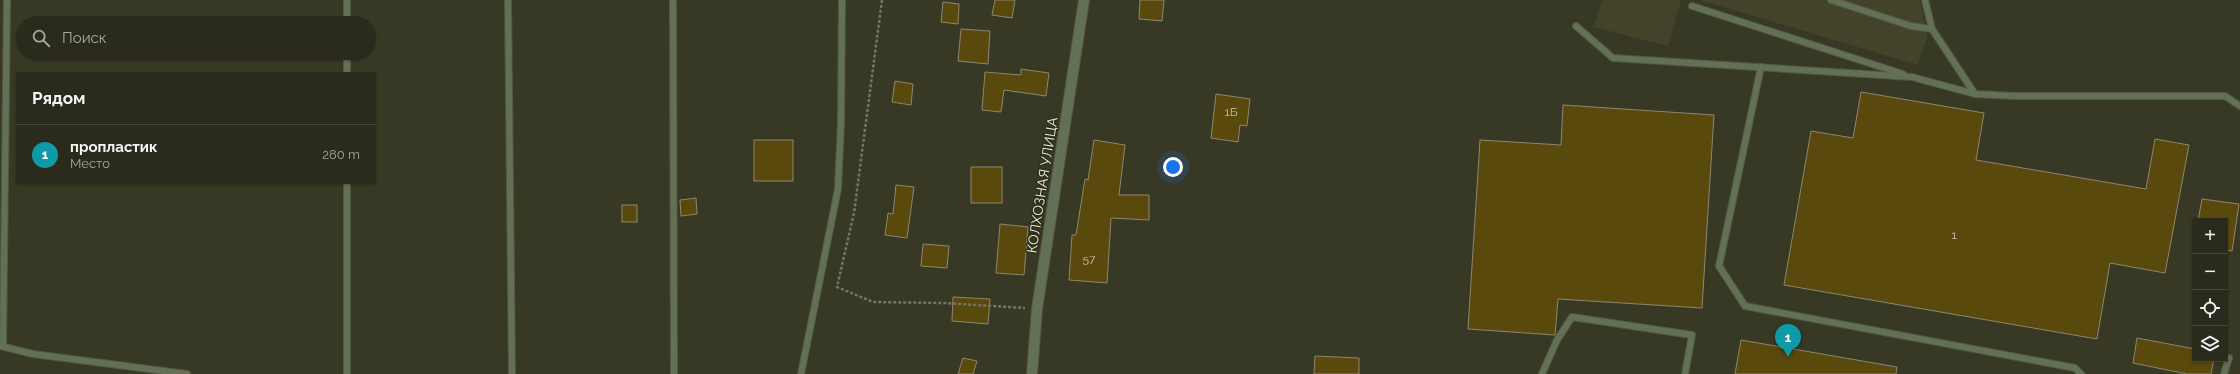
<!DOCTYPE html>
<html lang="ru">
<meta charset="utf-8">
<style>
:root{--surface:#2a2b1c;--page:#323325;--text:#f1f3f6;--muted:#a5a7a3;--line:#46473b;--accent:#1a73e8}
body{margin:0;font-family:Raleway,sans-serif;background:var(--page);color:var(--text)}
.controls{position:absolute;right:12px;bottom:12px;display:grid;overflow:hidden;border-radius:0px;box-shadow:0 1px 3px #0004}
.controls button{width:36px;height:36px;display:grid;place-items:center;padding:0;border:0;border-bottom:1px solid var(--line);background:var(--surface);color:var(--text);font:20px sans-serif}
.you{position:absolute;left:1173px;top:167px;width:14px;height:14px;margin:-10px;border:3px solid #fff;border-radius:50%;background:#1a73e8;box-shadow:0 0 0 6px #1a73e833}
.badge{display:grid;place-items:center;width:26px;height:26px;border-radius:50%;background:var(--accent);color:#fff;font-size:13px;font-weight:700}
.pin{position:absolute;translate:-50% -33px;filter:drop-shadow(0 1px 2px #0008)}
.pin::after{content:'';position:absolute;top:21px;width:14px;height:12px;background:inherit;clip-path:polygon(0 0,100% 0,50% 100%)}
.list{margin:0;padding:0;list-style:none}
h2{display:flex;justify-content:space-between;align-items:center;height:52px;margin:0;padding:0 16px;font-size:17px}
h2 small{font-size:13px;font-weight:400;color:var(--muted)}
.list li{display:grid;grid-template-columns:26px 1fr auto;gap:12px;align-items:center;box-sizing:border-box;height:60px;padding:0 16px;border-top:1px solid var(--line)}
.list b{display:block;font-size:15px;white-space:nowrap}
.list p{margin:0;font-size:13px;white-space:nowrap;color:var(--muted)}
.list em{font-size:13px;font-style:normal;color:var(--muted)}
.icon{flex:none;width:22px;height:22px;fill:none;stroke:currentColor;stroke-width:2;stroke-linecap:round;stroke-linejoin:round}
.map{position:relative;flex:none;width:2240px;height:374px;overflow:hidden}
.search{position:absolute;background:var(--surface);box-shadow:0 1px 3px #0004;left:16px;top:16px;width:360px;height:44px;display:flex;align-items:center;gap:10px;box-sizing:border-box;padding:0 14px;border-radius:22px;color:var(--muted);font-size:15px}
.panel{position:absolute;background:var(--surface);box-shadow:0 1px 3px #0004;left:16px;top:72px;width:360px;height:112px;border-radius:0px}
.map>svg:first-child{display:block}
.built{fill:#424328}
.building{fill:#5a490d;stroke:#8d8670}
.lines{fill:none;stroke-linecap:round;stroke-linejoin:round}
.service-casing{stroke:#555643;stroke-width:8}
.minor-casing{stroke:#555643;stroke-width:12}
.path{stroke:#747564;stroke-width:2.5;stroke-dasharray:3 2;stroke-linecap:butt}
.service{stroke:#627056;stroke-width:6}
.minor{stroke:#627056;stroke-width:10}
.labels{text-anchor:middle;stroke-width:3;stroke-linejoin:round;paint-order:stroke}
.number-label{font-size:12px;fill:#c7c3ab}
.street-label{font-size:14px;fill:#ebece0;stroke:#2e2f1b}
</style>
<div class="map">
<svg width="2240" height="374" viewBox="0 0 2240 374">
<rect width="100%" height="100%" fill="#383925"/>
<g class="built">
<path d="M 1602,0 L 1681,0 L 1668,46 L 1594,27 Z"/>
<path d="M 1700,0 L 1920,0 L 1927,37 L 1918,65 Z"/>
</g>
<g class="building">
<path d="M 995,0 L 1015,0 L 1012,18 L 992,15 Z"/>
<path d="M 1140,0 L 1164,0 L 1162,21 L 1139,19 Z"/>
<path d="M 943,2 L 959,4 L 958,24 L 941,22 Z"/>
<path d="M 961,29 L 990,31 L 988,64 L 958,61 Z"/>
<path d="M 1021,69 L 1049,73 L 1046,96 L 1004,90 L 1001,112 L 982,110 L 985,72 L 1021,75 Z"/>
<path d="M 895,81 L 913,84 L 911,105 L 892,102 Z"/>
<path d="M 1861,92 L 1984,113 L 1976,160 L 2146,189 L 2155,139 L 2189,145 L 2165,273 L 2110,263 L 2097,339 L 1784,285 L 1811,131 L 1853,138 Z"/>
<path d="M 1216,94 L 1250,99 L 1247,126 L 1240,125 L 1238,142 L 1211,138 Z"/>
<path d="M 1563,105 L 1714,115 L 1702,308 L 1558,299 L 1555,335 L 1468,329 L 1480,140 L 1561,145 Z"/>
<rect x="754" y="140" width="39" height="41"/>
<path d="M 1094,140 L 1125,145 L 1119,195 L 1149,195 L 1149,220 L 1111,218 L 1107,283 L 1069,280 L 1072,235 L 1076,235 L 1085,179 L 1088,180 Z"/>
<rect x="971" y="167" width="31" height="36"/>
<path d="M 896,185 L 914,187 L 907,238 L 885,235 L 888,213 L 893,214 Z"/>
<path d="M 696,198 L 697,214 L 681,216 L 680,200 Z"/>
<path d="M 2202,199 L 2239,204 L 2232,251 L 2225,250 L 2225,221 L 2198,221 Z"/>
<rect x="622" y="205" width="15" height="17"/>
<path d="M 1000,224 L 1028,227 L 1024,275 L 996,273 Z"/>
<path d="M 923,244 L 949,246 L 947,268 L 921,266 Z"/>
<path d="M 953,297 L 990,299 L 988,324 L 952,321 Z"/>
<path d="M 2137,338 L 2195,349 L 2195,359 L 2214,359 L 2211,374 L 2187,374 L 2133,363 Z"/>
<path d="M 1741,340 L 1897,367 L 1896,374 L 1735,374 Z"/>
<path d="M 1315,356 L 1359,358 L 1359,374 L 1314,374 Z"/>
<path d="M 963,358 L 977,361 L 973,374 L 958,374 Z"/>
</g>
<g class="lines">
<defs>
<g id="service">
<path d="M 347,0 L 347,23"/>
<path d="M 508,0 L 512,374"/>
<path d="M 673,0 L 674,374"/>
<path d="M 1831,0 L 1911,26 L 1932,29"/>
<path d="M 1925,0 L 1932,29 L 1975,94"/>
<path d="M 1692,6 L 1903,74"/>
<path d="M 1576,26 L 1613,58 L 1912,77 L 1975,94 L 2015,96 L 2225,96 L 2240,106"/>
<path d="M 347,53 L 347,73"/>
<path d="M 1761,67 L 1719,266 L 1745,306 L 2075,368 L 2081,374"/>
<path d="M 347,183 L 347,374"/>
<path d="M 0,346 L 33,354 L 187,374"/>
<path d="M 3,346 L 7,0"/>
<path d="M 801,374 L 838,189 L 841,122 L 842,0"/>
<path d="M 1542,374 L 1557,340 L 1572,317 L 1692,335 L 1685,374"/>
<path d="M 2224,374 L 2229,358"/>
</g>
<path id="minor" d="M 1032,374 L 1037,309 L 1084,0"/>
</defs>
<use href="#service" class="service-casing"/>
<use href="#minor" class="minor-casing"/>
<path class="path" d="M 882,0 L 854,213 L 837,287 L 873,302 L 945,303 L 1025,308"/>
<use href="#service" class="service"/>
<use href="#minor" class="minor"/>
</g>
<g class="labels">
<g class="number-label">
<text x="1231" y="116">1Б</text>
<text x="1954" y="239">1</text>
<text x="1089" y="263">57</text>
</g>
<g class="street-label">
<text transform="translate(1042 185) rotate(-81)" y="5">КОЛХОЗНАЯ УЛИЦА</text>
</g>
</g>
</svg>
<div class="controls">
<button>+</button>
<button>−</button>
<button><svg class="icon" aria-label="locate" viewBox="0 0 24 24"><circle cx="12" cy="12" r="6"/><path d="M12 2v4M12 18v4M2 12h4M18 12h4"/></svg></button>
<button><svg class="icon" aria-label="layers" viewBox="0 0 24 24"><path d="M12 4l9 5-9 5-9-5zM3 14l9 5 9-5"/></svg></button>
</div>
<div class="you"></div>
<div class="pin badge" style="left:1788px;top:357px;background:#0f9aa8">1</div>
<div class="search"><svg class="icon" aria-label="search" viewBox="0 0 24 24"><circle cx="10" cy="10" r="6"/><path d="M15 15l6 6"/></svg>Поиск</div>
<section class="panel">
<h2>Рядом<small></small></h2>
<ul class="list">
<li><span class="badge" style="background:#0f9aa8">1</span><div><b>пропластик</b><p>Место</p></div><em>280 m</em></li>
</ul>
</section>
</div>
